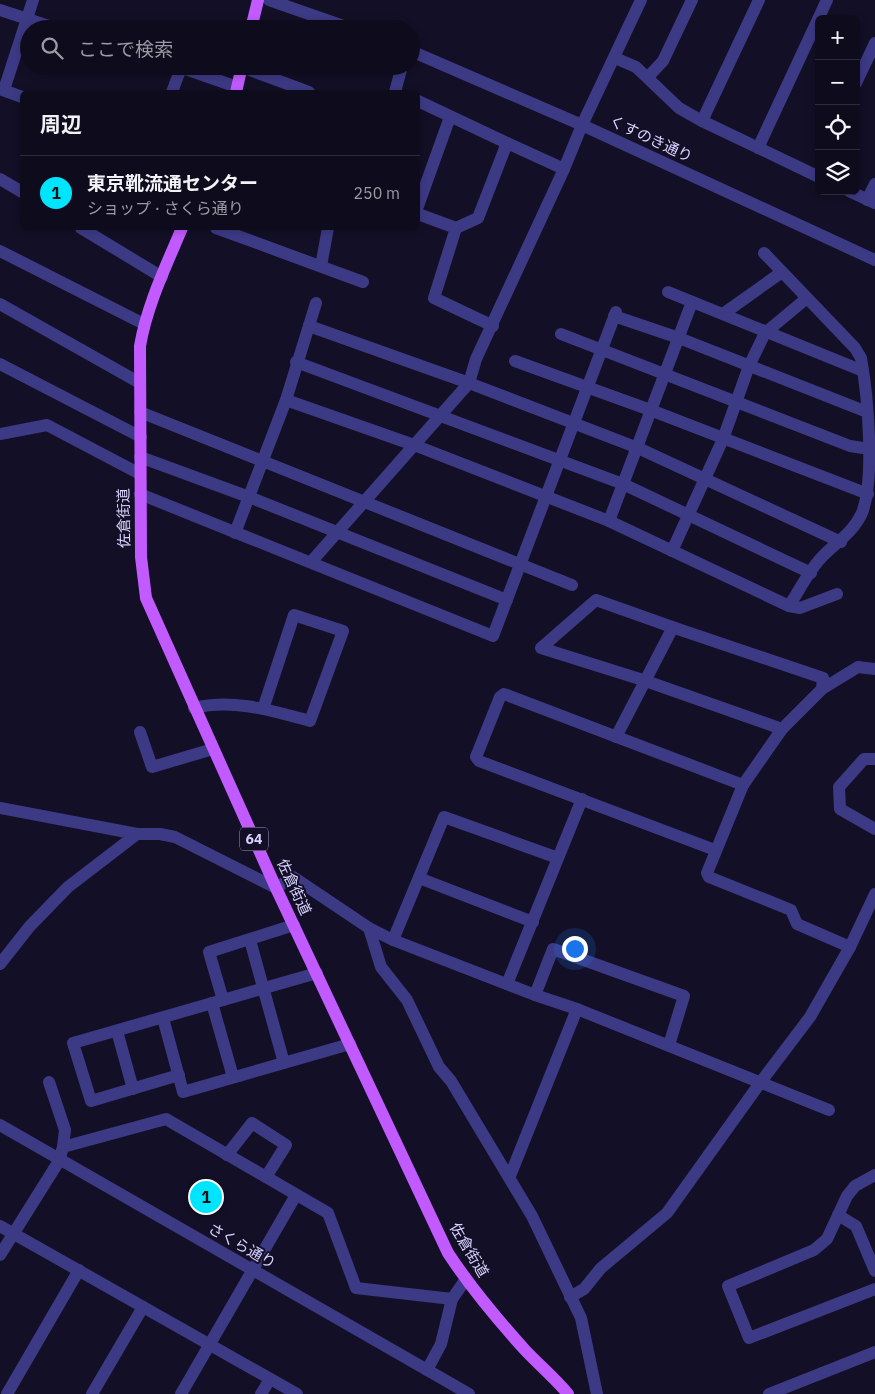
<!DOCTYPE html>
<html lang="ja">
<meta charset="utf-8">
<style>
:root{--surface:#0e0b1c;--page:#171425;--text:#f1f3f6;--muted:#9b9ba3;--line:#2e2b3b;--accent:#00e5ff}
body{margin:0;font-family:"IBM Plex Sans","Noto Sans JP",sans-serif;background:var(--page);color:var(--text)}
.controls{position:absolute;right:15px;top:15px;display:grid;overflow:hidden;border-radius:8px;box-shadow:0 2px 8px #0003}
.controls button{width:45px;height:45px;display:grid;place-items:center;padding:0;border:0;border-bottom:1px solid var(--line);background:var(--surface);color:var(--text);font:25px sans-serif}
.you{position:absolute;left:574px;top:948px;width:18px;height:18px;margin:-12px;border:4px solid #fff;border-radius:50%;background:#1a73e8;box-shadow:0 0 0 8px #1a73e833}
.badge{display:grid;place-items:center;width:32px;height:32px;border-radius:50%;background:var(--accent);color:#111;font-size:16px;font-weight:700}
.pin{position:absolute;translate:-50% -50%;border:2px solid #fff;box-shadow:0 1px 5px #0006}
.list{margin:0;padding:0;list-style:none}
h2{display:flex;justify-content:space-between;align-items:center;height:65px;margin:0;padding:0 20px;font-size:21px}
h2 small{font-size:16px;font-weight:400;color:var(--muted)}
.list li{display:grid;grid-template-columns:32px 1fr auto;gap:15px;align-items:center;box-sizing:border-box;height:75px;padding:0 20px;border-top:1px solid var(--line)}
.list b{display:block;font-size:19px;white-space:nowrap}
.list p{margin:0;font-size:16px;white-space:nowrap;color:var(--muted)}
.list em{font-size:16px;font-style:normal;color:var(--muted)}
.icon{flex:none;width:28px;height:28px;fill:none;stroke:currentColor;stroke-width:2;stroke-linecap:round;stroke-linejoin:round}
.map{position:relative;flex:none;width:875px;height:1394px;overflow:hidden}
.search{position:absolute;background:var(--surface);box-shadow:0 2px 8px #0003;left:20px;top:20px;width:400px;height:55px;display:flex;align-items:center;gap:12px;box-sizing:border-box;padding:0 18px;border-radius:28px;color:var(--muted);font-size:19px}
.panel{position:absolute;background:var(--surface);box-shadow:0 2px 8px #0003;left:20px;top:90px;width:400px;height:140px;border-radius:8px}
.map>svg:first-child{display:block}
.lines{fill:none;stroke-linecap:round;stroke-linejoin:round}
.minor{stroke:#3d3a85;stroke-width:12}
.major{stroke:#c25bff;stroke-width:12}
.labels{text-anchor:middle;stroke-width:4;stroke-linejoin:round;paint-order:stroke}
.shield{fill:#130f26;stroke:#9e99be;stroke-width:1}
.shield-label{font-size:14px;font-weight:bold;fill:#d9d4ff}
.street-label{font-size:15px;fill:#d9d4ff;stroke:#130f26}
</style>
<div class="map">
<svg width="875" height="1394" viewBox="0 0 875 1394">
<rect width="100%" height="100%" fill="#130f26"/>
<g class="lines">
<g class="minor">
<path d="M 269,0 L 352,29"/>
<path d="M 0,10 L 58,29"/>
<path d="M 411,51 L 582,125 L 875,260"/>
<path d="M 615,58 L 636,67 L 679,108 L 702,121 L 819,177"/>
<path d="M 177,66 L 237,87"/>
<path d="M 242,67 L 309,92"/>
<path d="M 648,77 L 663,61 L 692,0"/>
<path d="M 856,83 L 875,43"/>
<path d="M 0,89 L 22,97"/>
<path d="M 4,90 L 33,0"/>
<path d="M 172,92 L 181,68"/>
<path d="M 395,92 L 402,66"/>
<path d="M 418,101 L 507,143"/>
<path d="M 702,121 L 759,0"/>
<path d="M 758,148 L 827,0"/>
<path d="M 0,179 L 22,192"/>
<path d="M 849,191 L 875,203"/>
<path d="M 867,200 L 875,184"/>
<path d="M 418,206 L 450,117"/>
<path d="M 418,214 L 456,228 L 434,298 L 493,326"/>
<path d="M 81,228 L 162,277"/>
<path d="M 216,228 L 363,282"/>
<path d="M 456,228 L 478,218 L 507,143 L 564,169"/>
<path d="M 0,251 L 144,324"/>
<path d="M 764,253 L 855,348 L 861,358 C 868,397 875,478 862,513 C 853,533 835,543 821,558 C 808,572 799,591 789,606 L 800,608 L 837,594"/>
<path d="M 321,266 L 328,228"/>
<path d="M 668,292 L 863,371"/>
<path d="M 0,304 L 140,383"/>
<path d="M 723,314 L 782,272"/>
<path d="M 614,316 L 679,338 L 867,412"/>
<path d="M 309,326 L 469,383 L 638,448 L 841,542"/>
<path d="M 561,334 L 850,446 L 870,449"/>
<path d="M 515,361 L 653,411 L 868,494"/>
<path d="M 296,362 L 623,484 L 811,573"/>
<path d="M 0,364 L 141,437"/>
<path d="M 286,400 L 414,445 L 609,521 L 789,606"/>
<path d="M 140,412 L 572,585"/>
<path d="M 0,434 L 47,425 L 140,474"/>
<path d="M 140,457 L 249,497 L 507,600"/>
<path d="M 140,494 L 493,636 L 616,312"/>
<path d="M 609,521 L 692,302"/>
<path d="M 235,533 L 286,400 L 316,303"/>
<path d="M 672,551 L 723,439 L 749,366 L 765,333 L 807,298"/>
<path d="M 311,562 L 469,383 L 476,359 L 564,169 L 582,125 L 641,0"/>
<path d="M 675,628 L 596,600 L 541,648 L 643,680 L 782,729"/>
<path d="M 822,689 L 858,667 L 875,669"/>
<path d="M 194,708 C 233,698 273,711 310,721 L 343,631 L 294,615 L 263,709"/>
<path d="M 140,732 L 152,767 L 213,749"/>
<path d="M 616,737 L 671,631 L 675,628 L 823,678 L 822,689 L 782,729 L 743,785 L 707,873 L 709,877 L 791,910 L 797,924 L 850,947"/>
<path d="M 875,759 L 864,759 L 839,787 L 840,809 L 875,829"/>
<path d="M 0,808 L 137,834"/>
<path d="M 715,850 L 479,761 L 476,757 L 500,697 L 504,694 L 743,785"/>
<path d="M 419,878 L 533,922"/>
<path d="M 369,928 L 381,967 L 407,1000 L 439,1067 L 451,1081 L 532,1216 L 581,1318 L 597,1394"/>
<path d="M 250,940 L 284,1063"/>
<path d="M 393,940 L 444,817 L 558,858"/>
<path d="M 0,964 L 30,926 L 68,887 L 137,834 L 160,834 L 175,837 L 276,888 L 293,877 L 369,928 L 393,940 L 535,995 L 577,1009 L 829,1110"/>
<path d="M 507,984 L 582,799"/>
<path d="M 535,995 L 553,949 L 684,996 L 669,1045"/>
<path d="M 223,1000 L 209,952 L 294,925"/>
<path d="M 212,1003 L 233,1077"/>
<path d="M 163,1018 L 183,1092 L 350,1044"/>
<path d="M 117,1031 L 133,1089"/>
<path d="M 179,1075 L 91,1101 L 73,1043 L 317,973"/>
<path d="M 49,1082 L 65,1130 L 63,1147"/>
<path d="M 0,1125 L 469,1394"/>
<path d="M 227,1155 L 252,1123 L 286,1145 L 266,1177"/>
<path d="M 875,1175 L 855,1186 L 847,1196 L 827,1239 L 814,1250 L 728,1286 L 749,1338 L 875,1289"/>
<path d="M 510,1176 L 577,1009"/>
<path d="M 838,1215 L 856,1226 L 875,1271"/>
<path d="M 0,1226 L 297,1394"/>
<path d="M 0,1255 L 59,1161 L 63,1147 L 166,1119 L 328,1213 L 356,1288 L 452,1299"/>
<path d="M 570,1297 L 584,1289 L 601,1268 L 667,1213 L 760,1083 L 810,1017 L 850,947 L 875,894"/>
<path d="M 427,1370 L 441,1344 L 452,1299 L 466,1279"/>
<path d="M 7,1394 L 79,1270"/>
<path d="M 92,1394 L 143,1307"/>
<path d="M 181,1394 L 296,1195"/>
<path d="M 261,1394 L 270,1379"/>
<path d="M 769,1394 L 875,1352"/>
</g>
<g class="major">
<path d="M 251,29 L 258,0"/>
<path d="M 236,92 L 242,66"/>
<path d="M 182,228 C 166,266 147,305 140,346 L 141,557 L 146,598 L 276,888 L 448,1253 C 471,1288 497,1319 525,1350 C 539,1365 555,1378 568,1394"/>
</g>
</g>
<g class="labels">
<rect class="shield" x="240" y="827.5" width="28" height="23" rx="4"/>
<g class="shield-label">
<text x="254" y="844">64</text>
</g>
<g class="street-label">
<text transform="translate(651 139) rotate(25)" y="5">くすのき通り</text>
<text transform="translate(124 518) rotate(-91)" y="5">佐倉街道</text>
<text transform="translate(294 887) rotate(65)" y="5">佐倉街道</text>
<text transform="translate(242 1246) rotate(30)" y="5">さくら通り</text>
<text transform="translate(469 1250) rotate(59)" y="5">佐倉街道</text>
</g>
</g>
</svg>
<div class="controls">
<button>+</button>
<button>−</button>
<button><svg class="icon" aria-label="locate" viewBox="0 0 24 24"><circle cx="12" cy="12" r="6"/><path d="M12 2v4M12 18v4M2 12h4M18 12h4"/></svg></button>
<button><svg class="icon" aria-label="layers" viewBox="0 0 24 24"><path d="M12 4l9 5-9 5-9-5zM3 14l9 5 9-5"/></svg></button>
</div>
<div class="you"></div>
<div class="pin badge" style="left:206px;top:1197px">1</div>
<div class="search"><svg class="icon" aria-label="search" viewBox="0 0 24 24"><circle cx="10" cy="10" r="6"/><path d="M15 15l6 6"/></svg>ここで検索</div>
<section class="panel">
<h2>周辺<small></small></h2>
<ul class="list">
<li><span class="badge">1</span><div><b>東京靴流通センター</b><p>ショップ · さくら通り</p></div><em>250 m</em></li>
</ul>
</section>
</div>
